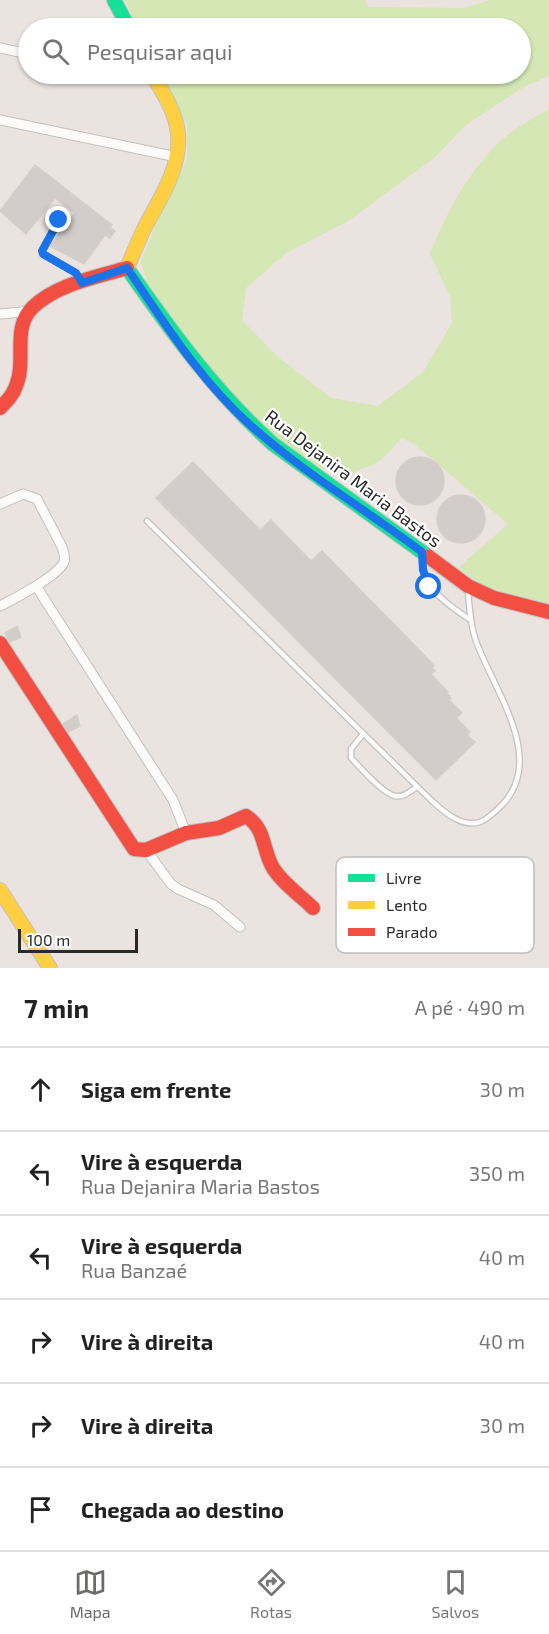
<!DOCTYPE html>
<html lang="pt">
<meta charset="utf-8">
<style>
:root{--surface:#fff;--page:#f2f2f2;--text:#222;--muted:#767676;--line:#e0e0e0;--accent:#6d6b69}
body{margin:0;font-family:"Exo 2",sans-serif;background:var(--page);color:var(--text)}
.scale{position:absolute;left:18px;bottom:15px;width:120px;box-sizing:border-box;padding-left:6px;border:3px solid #2a2a2a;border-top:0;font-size:16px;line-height:21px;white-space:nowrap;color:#2a2a2a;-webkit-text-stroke:4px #fff;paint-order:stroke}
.stop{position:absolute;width:18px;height:18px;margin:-14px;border:4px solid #1a73e8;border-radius:50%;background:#fff}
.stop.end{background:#1a73e8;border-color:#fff;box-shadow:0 2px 6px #0008}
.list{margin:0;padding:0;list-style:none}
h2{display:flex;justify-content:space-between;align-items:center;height:78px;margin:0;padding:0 24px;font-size:26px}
h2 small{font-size:20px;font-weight:400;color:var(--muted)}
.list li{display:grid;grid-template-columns:39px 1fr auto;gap:18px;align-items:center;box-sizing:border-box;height:84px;padding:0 24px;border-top:2px solid var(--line)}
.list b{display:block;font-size:22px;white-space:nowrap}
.list p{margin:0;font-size:20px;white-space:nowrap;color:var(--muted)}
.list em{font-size:20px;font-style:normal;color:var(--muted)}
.icon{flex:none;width:33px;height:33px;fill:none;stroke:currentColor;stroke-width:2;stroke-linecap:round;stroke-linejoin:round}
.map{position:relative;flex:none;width:549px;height:968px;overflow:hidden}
.search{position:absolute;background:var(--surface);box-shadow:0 2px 4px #0004;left:18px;right:18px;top:18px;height:66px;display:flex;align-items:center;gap:15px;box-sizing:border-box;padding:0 21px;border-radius:33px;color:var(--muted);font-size:22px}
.sheet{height:582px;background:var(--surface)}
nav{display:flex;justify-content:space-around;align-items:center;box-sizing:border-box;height:84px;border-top:2px solid var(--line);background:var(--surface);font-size:16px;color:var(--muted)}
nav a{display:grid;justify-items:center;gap:3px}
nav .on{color:var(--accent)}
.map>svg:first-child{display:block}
.green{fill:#d5e7b4}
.building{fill:#d2cdcb;stroke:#d5cfcb;stroke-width:1.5}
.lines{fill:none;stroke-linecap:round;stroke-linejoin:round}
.lane-casing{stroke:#c3c1c1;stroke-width:7}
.street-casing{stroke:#c3c1c1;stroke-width:11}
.fast-casing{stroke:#c3c1c1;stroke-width:16}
.slow-casing{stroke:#c3c1c1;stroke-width:16}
.jam-casing{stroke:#c3c1c1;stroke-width:16}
.lane{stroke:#fcfbfa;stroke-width:4.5}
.street{stroke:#fcfbfa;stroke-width:9}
.fast{stroke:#16e098;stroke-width:14}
.slow{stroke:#ffcf43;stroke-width:14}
.jam{stroke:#f24e42;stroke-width:14}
.route{stroke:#1a73e8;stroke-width:8}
.labels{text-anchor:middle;stroke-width:4.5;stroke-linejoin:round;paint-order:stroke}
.street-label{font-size:18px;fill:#2a2a2a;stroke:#fff}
.key{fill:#fff;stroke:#bfbfbf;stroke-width:1.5}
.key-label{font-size:16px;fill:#2a2a2a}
</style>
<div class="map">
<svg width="549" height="968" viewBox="0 0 549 968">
<rect width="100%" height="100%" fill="#eae3df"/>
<path class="green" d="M 125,0 L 365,0 L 369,7 L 464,8 L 491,0 L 549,0 L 549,76 L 524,87 L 467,124 L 434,158 L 347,222 L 286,253 L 246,288 L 242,320 L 278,357 L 331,398 L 378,406 L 423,372 L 452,323 L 450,297 L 430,254 C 447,211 474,159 513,131 C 524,123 537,116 549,109 L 549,606 L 523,600 L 478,583 L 459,567 L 508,524 L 417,446 L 402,438 L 380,461 L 344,477 L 316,466 L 245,414 L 198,356 L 150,294 L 141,261 L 165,203 L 187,160 L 187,125 L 161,74 L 520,74 L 520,28 L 138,28 Z"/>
<g class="building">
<path d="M 35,165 L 112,225 L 110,228 L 115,231 L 110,238 L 105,235 L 84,264 L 50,246 L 75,213 L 55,198 L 26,234 L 0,211 Z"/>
<circle cx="420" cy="481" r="24"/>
<path d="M 193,462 L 260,530 L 271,520 L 311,561 L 322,551 L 434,665 L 432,668 L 435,671 L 431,674 L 448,692 L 447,693 L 451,698 L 449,700 L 462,713 L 456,718 L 470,732 L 467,735 L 475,742 L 436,780 L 156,498 Z"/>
<circle cx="461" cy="519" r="24"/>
<path d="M 17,626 L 21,637 L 10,642 L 5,633 Z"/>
<path d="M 77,715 L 80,726 L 68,732 L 63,724 Z"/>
</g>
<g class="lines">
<defs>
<g id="lane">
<path d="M 59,220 L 42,251 L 43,254 L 76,273 L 80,281"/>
<path d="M 147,521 L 432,801 C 444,812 462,828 480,822 C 488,819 496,811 502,805 C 548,757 491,687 475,638 C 470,622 469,606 468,589"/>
<path d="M 422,558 C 425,590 444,602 469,619"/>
<path d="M 363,734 L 351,749 L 351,758 C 361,768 382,793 395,796 C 403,798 411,791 417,787"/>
</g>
<g id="street">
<path d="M 0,48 L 28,54"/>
<path d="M 134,74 L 153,76"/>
<path d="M 0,120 L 177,157"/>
<path d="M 0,314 L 22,312 L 30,309"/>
<path d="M 0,504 L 23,494 L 37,499 L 62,547 C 63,551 66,558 64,562 C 58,576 14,599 0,606"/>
<path d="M 36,586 L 173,800 L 186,833"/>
<path d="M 146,850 L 171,884 L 178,889 L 214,905 L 240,927"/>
</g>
<g id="fast">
<path d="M 114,0 L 129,28"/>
<path d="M 127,268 C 171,331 215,392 273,444 L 429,557"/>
</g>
<g id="slow">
<path d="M 127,268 C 133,254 139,239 146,225 C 161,197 181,167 178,134 C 176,112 163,93 152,74"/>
<path d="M 0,890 L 50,968"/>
</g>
<g id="jam">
<path d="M 0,408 C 7,401 13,395 16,386 C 27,360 11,328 33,307 C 57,284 97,277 127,268"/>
<path d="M 429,557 L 468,586 L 494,598 L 549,612"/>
<path d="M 0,643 L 134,849 L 146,850 L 186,833 L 219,828 L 246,816 C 266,829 262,849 273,868 C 283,884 300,895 313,908"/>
</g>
</defs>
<use href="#lane" class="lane-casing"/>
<use href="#street" class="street-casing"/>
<use href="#fast" class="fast-casing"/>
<use href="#slow" class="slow-casing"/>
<use href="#jam" class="jam-casing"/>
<use href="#lane" class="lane"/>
<use href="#street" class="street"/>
<use href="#fast" class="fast"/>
<use href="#slow" class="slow"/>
<use href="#jam" class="jam"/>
</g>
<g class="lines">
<path class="route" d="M 59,220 L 42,251 L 43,254 L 76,273 L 82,283 L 127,268 C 164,322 199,379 249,424 C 302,472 365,509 422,552 L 423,570 L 429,587"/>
</g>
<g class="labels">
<g class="street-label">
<text transform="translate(353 479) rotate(37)" y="6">Rua Dejanira Maria Bastos</text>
</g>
</g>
<rect x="336" y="857" width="198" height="96" rx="9" class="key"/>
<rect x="348" y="874" width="27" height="8" fill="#16e098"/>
<rect x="348" y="901" width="27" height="8" fill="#ffcf43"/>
<rect x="348" y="928" width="27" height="8" fill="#f24e42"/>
<g class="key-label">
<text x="386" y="884">Livre</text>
<text x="386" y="911">Lento</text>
<text x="386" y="938">Parado</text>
</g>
</svg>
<div class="scale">100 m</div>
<div class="stop" style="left:429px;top:587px"></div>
<div class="stop end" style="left:59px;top:220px"></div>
<div class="search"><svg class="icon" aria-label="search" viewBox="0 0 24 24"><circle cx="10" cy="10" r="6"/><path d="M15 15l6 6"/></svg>Pesquisar aqui</div>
</div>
<section class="sheet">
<h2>7 min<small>A pé · 490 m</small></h2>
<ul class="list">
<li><svg class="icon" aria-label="ahead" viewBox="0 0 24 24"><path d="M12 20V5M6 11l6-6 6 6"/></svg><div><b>Siga em frente</b></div><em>30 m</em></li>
<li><svg class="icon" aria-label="left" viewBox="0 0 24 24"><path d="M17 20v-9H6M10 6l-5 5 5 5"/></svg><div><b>Vire à esquerda</b><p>Rua Dejanira Maria Bastos</p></div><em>350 m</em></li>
<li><svg class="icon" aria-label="left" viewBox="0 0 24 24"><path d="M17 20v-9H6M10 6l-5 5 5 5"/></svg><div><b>Vire à esquerda</b><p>Rua Banzaé</p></div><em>40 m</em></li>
<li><svg class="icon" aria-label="right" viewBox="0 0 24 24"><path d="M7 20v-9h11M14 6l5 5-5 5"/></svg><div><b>Vire à direita</b></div><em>40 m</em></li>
<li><svg class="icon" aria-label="right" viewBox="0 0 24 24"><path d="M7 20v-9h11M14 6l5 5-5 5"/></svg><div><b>Vire à direita</b></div><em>30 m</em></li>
<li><svg class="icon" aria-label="arrive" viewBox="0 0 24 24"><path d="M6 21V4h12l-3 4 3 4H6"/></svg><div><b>Chegada ao destino</b></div></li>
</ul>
</section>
<nav>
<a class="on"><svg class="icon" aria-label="map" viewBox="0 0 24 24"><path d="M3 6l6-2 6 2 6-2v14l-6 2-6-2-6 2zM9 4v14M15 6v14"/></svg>Mapa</a>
<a><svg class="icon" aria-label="directions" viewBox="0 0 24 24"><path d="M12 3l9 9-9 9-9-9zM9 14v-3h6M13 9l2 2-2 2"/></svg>Rotas</a>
<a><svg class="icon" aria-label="saved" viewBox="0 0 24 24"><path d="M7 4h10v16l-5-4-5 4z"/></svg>Salvos</a>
</nav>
